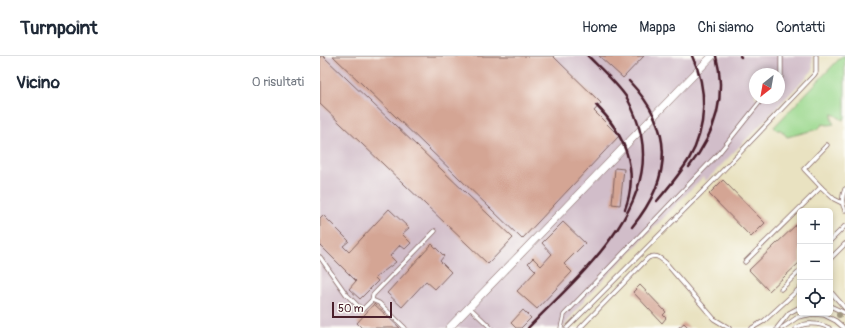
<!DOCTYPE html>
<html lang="it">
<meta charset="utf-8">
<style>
:root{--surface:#fff;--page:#f6f6f7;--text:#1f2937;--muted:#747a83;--line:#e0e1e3}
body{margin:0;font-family:Pangolin,sans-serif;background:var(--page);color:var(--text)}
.controls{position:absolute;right:12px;bottom:12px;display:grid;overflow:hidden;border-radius:6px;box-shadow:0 2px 6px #0003}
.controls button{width:36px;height:36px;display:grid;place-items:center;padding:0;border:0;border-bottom:1px solid var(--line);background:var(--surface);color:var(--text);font:20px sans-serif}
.compass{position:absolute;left:429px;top:12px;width:36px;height:36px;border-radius:50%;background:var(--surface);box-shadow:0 2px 6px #0003;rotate:211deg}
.scale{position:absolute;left:12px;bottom:10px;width:60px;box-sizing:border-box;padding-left:4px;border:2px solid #4a1f2b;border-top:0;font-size:11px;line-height:14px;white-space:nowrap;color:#4a1f2b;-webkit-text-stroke:3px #fdfcf7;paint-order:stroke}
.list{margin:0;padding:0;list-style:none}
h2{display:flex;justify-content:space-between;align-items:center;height:52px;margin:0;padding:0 16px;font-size:17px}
h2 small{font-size:13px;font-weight:400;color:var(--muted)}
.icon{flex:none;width:22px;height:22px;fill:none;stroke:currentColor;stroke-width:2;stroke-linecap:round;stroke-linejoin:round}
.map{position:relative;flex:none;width:525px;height:272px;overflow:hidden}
header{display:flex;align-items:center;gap:24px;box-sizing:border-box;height:56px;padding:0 20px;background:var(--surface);border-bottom:1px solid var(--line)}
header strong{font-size:19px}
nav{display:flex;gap:22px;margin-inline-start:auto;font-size:14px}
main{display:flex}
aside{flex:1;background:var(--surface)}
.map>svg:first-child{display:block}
.industrial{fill:#d1bdc9;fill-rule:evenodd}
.green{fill:#99d78b;stroke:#727b5b}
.building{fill:#d4a594}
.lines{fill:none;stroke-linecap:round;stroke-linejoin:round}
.lane-casing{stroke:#826360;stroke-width:5}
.street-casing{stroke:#826360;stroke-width:8}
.lane{stroke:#fff;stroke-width:3.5}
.street{stroke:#fff;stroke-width:7}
.rail{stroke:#4a1f2b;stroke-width:2.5}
.tree{fill:#9f957e}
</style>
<header>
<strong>Turnpoint</strong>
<nav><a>Home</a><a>Mappa</a><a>Chi siamo</a><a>Contatti</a></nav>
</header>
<main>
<aside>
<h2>Vicino<small>0 risultati</small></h2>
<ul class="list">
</ul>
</aside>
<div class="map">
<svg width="525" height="272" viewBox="0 0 525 272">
<rect width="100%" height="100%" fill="#fdfcf7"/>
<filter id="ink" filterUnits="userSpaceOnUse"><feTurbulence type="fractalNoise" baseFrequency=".025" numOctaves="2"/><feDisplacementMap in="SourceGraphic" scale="8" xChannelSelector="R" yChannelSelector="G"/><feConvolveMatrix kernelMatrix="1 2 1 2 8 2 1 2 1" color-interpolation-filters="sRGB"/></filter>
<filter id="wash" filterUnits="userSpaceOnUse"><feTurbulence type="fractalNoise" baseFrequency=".012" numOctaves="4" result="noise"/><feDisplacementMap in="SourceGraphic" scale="16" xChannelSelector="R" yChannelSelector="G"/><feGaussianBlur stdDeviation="0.9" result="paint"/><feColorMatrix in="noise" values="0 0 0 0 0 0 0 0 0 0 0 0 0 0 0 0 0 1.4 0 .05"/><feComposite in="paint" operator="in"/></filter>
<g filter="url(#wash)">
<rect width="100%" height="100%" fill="#e9e2c1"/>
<path class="industrial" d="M 0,0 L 492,0 L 493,14 L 386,125 L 383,121 L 264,244 L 243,272 L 0,272 ZM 435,18 L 459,18 L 459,42 L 435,42 Z"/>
<path class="green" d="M 522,0 L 525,0 L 525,62 L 523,64 C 518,62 517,59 512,58 L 512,65 L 514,68 L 508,69 L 503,68 L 498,73 L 467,81 L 461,74 L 457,74 L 454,71 Z"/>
<g id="blocks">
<g class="building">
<path d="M 0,0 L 3,0 L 193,182 L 168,208 L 0,48 Z"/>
<path d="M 13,0 L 233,0 L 281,47 L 274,55 L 299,80 L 202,183 Z"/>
<path d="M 279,0 L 324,0 L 303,22 Z"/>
<path d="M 295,112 L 304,113 L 300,149 L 292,148 Z"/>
<path d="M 403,124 L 445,167 L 431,181 L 389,138 Z"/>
<path d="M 69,153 L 89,172 L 82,178 L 91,187 L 85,193 L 80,189 L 70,200 L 76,206 L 55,222 L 58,225 L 40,243 L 29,233 L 36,225 L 0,189 L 0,162 L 3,159 L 29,185 L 23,190 L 29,196 Z"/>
<path d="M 480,165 L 480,206 L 449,235 L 429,214 Z"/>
<path d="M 243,166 L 265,187 L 244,208 L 252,216 L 217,253 L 197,235 L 216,215 L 208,207 L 213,202 L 221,210 L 232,198 L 222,187 Z"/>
<path d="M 112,188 L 124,200 L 120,205 L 131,216 L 115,233 L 106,225 L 82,251 L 67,237 Z"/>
<path d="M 320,229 L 346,256 L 343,259 L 346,262 L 342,267 L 313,236 Z"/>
<path d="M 54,248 L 80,272 L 42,272 L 37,267 Z"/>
<path d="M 203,254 L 211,262 L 201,272 L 196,272 L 191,267 Z"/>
<path d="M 364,267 L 369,272 L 358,272 Z"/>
</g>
</g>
</g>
<g filter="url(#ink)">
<use href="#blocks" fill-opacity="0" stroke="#826360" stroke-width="1"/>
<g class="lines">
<defs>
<g id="lane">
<path d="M 459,23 L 461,21 L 461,0"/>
<path d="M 501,131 L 514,143 L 522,147"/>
<path d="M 525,133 C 522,140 521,147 525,154"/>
<path d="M 510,185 L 525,170"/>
<path d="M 0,201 L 26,238 L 42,254 L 52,244 L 53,239 L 115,175"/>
<path d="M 510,203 L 525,188"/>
<path d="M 425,206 L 501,131 L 484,113 L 507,89"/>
<path d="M 461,233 L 480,215"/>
<path d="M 510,235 L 525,252"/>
<path d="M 52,244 L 59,247 L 85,272"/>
<path d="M 510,250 L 525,257"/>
<path d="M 149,251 L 171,272"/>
<path d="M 241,272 L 244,259 L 399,97 L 443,42"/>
<path d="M 247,272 L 390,128 L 494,19 L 496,16 L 496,0"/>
<path d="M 260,272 L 328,202 C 335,198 339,201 345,206 L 394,263 L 409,272"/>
<path d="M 432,272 L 444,265 L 480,232"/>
<path d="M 457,272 L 469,257 L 480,251"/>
<path d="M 462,272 L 478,261 L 493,258 L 504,259 L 516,265 L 524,272"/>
<path d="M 476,272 C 485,266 499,267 509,272"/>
</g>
<path id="street" d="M 129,272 L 392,0"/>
</defs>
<use href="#lane" class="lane-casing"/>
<use href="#street" class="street-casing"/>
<use href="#lane" class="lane"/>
<use href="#street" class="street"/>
<g class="rail">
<path d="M 420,0 L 421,1"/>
<path d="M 309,25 C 354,72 353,121 312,171"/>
<path d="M 276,49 C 304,77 320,114 305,153"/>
<path d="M 369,111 C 395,78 407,41 396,0"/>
<path d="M 337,145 C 348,132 360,118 369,103 C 387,72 388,32 372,0"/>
<path d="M 208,272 C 256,222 337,156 321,79 C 318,66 313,53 307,42 C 296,26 281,13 268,0"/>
</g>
</g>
<circle class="tree" cx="519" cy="259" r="3"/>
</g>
</svg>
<div class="controls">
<button>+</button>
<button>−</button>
<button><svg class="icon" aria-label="locate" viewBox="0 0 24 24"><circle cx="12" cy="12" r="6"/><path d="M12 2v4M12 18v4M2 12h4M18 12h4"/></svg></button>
</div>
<svg class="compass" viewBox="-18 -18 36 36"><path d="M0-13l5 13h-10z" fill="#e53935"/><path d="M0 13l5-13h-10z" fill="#747a83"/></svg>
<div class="scale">50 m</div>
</div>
</main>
